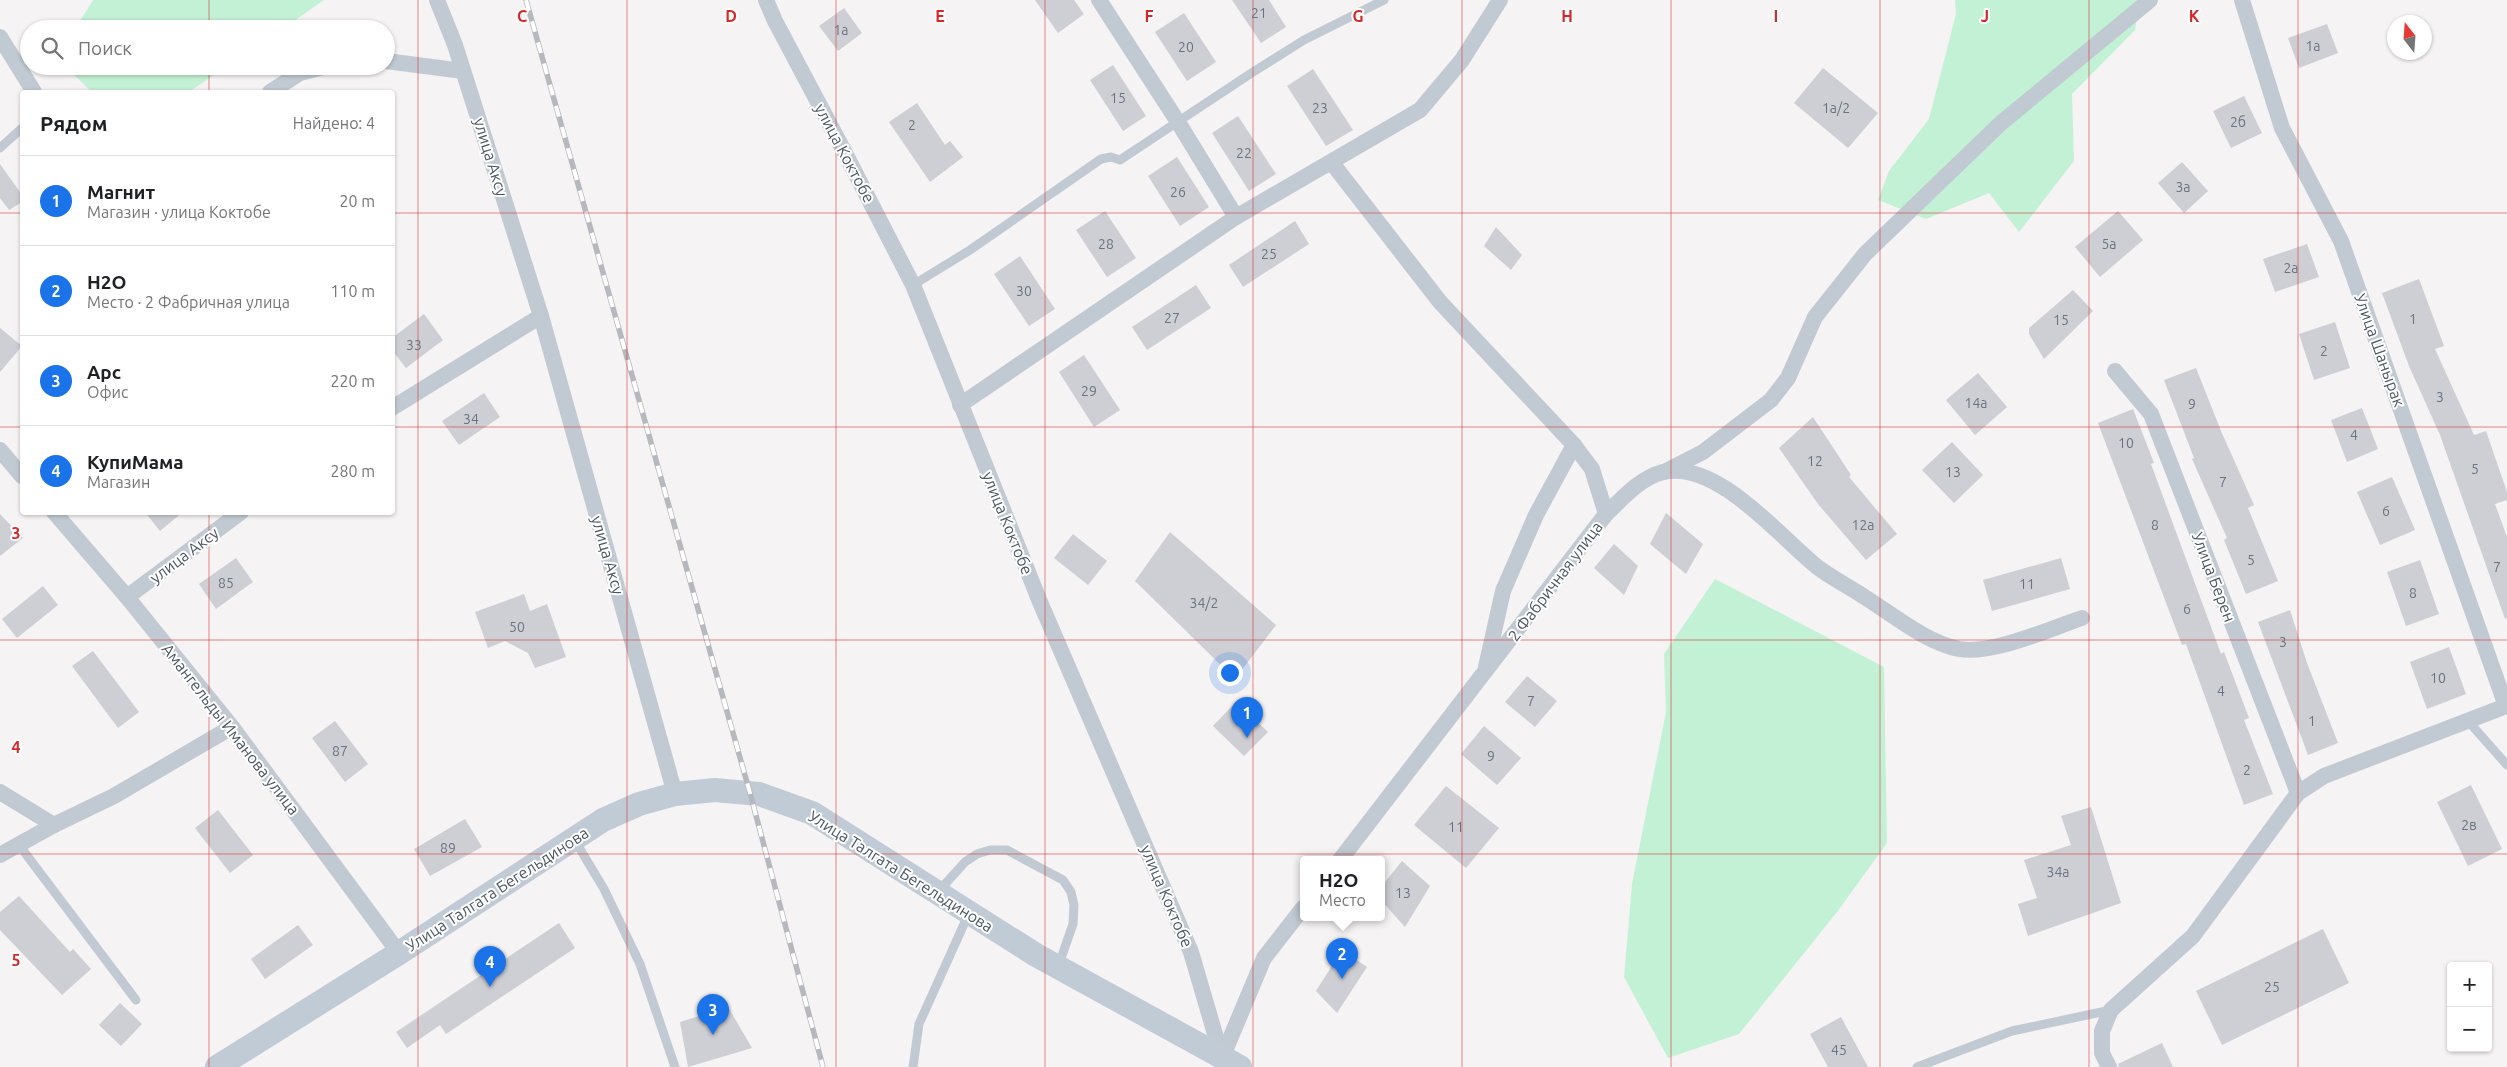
<!DOCTYPE html>
<html lang="ru">
<meta charset="utf-8">
<style>
:root{--surface:#fff;--page:#f2f2f2;--text:#202124;--muted:#757577;--line:#e0e0e0;--accent:#1a73e8}
body{margin:0;font-family:Ubuntu,sans-serif;background:var(--page);color:var(--text)}
.controls{position:absolute;right:15px;bottom:15px;display:grid;overflow:hidden;border-radius:5px;box-shadow:0 1px 4px #0004}
.controls button{width:45px;height:45px;display:grid;place-items:center;padding:0;border:0;border-bottom:1px solid var(--line);background:var(--surface);color:var(--text);font:25px sans-serif}
.compass{position:absolute;left:2387px;top:15px;width:45px;height:45px;border-radius:50%;background:var(--surface);box-shadow:0 1px 4px #0004;rotate:343deg}
.you{position:absolute;left:1229px;top:672px;width:18px;height:18px;margin:-12px;border:4px solid #fff;border-radius:50%;background:#1a73e8;box-shadow:0 0 0 8px #1a73e833}
.badge{display:grid;place-items:center;width:32px;height:32px;border-radius:50%;background:var(--accent);color:#fff;font-size:16px;font-weight:700}
.pin{position:absolute;translate:-50% -41px;filter:drop-shadow(0 1px 2px #0008)}
.pin::after{content:'';position:absolute;top:26px;width:18px;height:15px;background:inherit;clip-path:polygon(0 0,100% 0,50% 100%)}
.popup{position:absolute;left:1300px;top:856px;width:85px;height:65px;box-sizing:border-box;display:grid;place-content:center;border-radius:5px;background:var(--surface);filter:drop-shadow(0 1px 4px #0005);font-size:16px;white-space:nowrap;color:var(--muted)}
.popup b{font-size:19px;color:var(--text)}
.popup::after{content:'';position:absolute;left:50%;top:100%;margin-left:-10px;border:10px solid transparent;border-top-color:var(--surface)}
.list{margin:0;padding:0;list-style:none}
h2{display:flex;justify-content:space-between;align-items:center;height:65px;margin:0;padding:0 20px;font-size:21px}
h2 small{font-size:16px;font-weight:400;color:var(--muted)}
.list li{display:grid;grid-template-columns:32px 1fr auto;gap:15px;align-items:center;box-sizing:border-box;height:90px;padding:0 20px;border-top:1px solid var(--line)}
.list b{display:block;font-size:19px;white-space:nowrap}
.list p{margin:0;font-size:16px;white-space:nowrap;color:var(--muted)}
.list em{font-size:16px;font-style:normal;color:var(--muted)}
.icon{flex:none;width:28px;height:28px;fill:none;stroke:currentColor;stroke-width:2;stroke-linecap:round;stroke-linejoin:round}
.map{position:relative;flex:none;width:2507px;height:1067px;overflow:hidden}
.search{position:absolute;background:var(--surface);box-shadow:0 1px 4px #0004;left:20px;top:20px;width:375px;height:55px;display:flex;align-items:center;gap:12px;box-sizing:border-box;padding:0 18px;border-radius:28px;color:var(--muted);font-size:19px}
.panel{position:absolute;background:var(--surface);box-shadow:0 1px 4px #0004;left:20px;top:90px;width:375px;height:425px;border-radius:5px}
.map>svg:first-child{display:block}
.green{fill:#c3f1d5}
.building{fill:#cdcfd5}
.lines{fill:none;stroke-linecap:round;stroke-linejoin:round}
.lane{stroke:#c1cad2;stroke-width:9}
.street{stroke:#c1cad2;stroke-width:16}
.secondary{stroke:#c1cbd6;stroke-width:24}
.rail-casing{stroke:#b5b8bd;stroke-width:5.5}
.rail{stroke:#fff;stroke-width:4;stroke-dasharray:11;stroke-linecap:butt}
.grid{fill:none;stroke:#d62828;stroke-width:1;stroke-opacity:0.55}
.labels{text-anchor:middle;stroke-width:4;stroke-linejoin:round;paint-order:stroke}
.number-label{font-size:14px;fill:#6b747e}
.street-label{font-size:16px;fill:#4a5661;stroke:#fff}
.grid-label{font-size:16px;text-anchor:middle;font-weight:bold;fill:#d62828;stroke:#fff;stroke-width:4;stroke-linejoin:round;paint-order:stroke}
</style>
<div class="map">
<svg width="2507" height="1067" viewBox="0 0 2507 1067">
<rect width="100%" height="100%" fill="#f5f3f3"/>
<g class="green">
<path d="M 93,0 L 324,0 L 282,29 L 75,29 Z"/>
<path d="M 1955,0 L 2140,0 L 2135,30 L 2072,94 L 2074,161 L 2019,232 L 1989,193 L 1926,219 L 1878,200 L 1889,171 L 1929,119 L 1956,14 Z"/>
<path d="M 65,66 L 227,66 L 189,92 L 92,92 Z"/>
<path d="M 1715,579 L 1884,667 L 1887,843 L 1837,912 L 1739,1034 L 1668,1058 L 1624,977 L 1632,884 L 1666,712 L 1664,654 Z"/>
</g>
<g class="building">
<path d="M 1035,0 L 1074,0 L 1084,14 L 1058,33 Z"/>
<path d="M 1232,0 L 1269,0 L 1286,27 L 1261,43 Z"/>
<path d="M 844,8 L 862,33 L 838,51 L 819,26 Z"/>
<path d="M 1184,13 L 1216,62 L 1187,81 L 1155,32 Z"/>
<path d="M 2327,24 L 2338,53 L 2299,68 L 2288,38 Z"/>
<path d="M 1113,65 L 1146,116 L 1123,131 L 1090,80 Z"/>
<path d="M 1823,68 L 1878,113 L 1848,148 L 1794,103 Z"/>
<path d="M 1313,69 L 1353,130 L 1326,146 L 1287,86 Z"/>
<path d="M 2244,96 L 2262,133 L 2231,148 L 2213,111 Z"/>
<path d="M 917,103 L 945,145 L 950,141 L 963,157 L 930,182 L 889,122 Z"/>
<path d="M 1238,116 L 1276,174 L 1249,191 L 1212,133 Z"/>
<path d="M 1177,157 L 1209,207 L 1180,226 L 1148,176 Z"/>
<path d="M 2182,162 L 2208,191 L 2184,213 L 2158,183 Z"/>
<path d="M 0,164 L 22,195 L 22,202 L 9,210 L 0,198 Z"/>
<path d="M 1105,211 L 1136,258 L 1107,277 L 1076,230 Z"/>
<path d="M 2118,211 L 2143,240 L 2100,277 L 2075,247 Z"/>
<path d="M 1295,221 L 1309,244 L 1243,287 L 1229,265 Z"/>
<path d="M 1496,227 L 1522,255 L 1511,270 L 1484,246 Z"/>
<path d="M 2307,244 L 2319,277 L 2275,292 L 2263,259 Z"/>
<path d="M 1020,256 L 1055,309 L 1029,326 L 994,274 Z"/>
<path d="M 2419,279 L 2444,346 L 2435,349 L 2474,435 L 2486,431 L 2507,492 L 2507,500 L 2495,504 L 2507,537 L 2507,618 L 2505,619 L 2440,435 L 2409,366 L 2382,293 Z"/>
<path d="M 1196,285 L 1211,308 L 1147,350 L 1132,327 Z"/>
<path d="M 2073,290 L 2093,311 L 2044,359 L 2029,334 L 2029,328 Z"/>
<path d="M 424,314 L 443,340 L 406,368 L 392,350 L 392,338 Z"/>
<path d="M 2335,322 L 2350,368 L 2314,380 L 2299,334 Z"/>
<path d="M 0,328 L 22,346 L 0,372 Z"/>
<path d="M 1084,355 L 1120,410 L 1094,427 L 1059,372 Z"/>
<path d="M 2196,368 L 2221,431 L 2254,505 L 2248,508 L 2278,581 L 2246,594 L 2224,540 L 2227,538 L 2192,459 L 2194,458 L 2164,380 Z"/>
<path d="M 1978,373 L 2007,407 L 1975,435 L 1946,400 Z"/>
<path d="M 484,393 L 500,417 L 459,445 L 442,421 Z"/>
<path d="M 2362,408 L 2378,449 L 2347,462 L 2331,420 Z"/>
<path d="M 2133,409 L 2154,463 L 2151,464 L 2221,654 L 2224,652 L 2249,718 L 2244,720 L 2273,794 L 2244,805 L 2186,644 L 2182,645 L 2098,423 Z"/>
<path d="M 1813,417 L 1851,475 L 1849,477 L 1897,534 L 1866,560 L 1818,504 L 1779,448 Z"/>
<path d="M 1952,442 L 1983,475 L 1954,503 L 1922,470 Z"/>
<path d="M 2392,477 L 2415,530 L 2380,545 L 2357,492 Z"/>
<path d="M 145,512 L 183,512 L 160,531 Z"/>
<path d="M 1666,513 L 1703,544 L 1686,574 L 1650,544 Z"/>
<path d="M 0,514 L 23,538 L 0,556 Z"/>
<path d="M 1170,532 L 1276,625 L 1235,679 L 1135,581 Z"/>
<path d="M 1073,534 L 1107,561 L 1088,585 L 1054,558 Z"/>
<path d="M 1614,544 L 1638,566 L 1624,595 L 1594,568 Z"/>
<path d="M 236,558 L 253,582 L 216,609 L 199,584 Z"/>
<path d="M 2061,558 L 2070,589 L 1992,611 L 1983,580 Z"/>
<path d="M 2420,560 L 2439,614 L 2406,626 L 2387,572 Z"/>
<path d="M 43,586 L 58,605 L 17,638 L 2,619 Z"/>
<path d="M 524,594 L 530,611 L 547,604 L 566,657 L 535,668 L 528,653 L 505,641 L 488,648 L 475,612 Z"/>
<path d="M 2290,610 L 2307,663 L 2338,743 L 2308,755 L 2258,622 Z"/>
<path d="M 2449,647 L 2466,694 L 2427,709 L 2410,662 Z"/>
<path d="M 93,651 L 139,712 L 118,728 L 72,666 Z"/>
<path d="M 1527,676 L 1557,701 L 1535,727 L 1505,702 Z"/>
<path d="M 1236,702 L 1268,732 L 1244,756 L 1213,726 Z"/>
<path d="M 335,721 L 368,764 L 345,782 L 312,738 Z"/>
<path d="M 1484,726 L 1521,758 L 1497,785 L 1461,754 Z"/>
<path d="M 2471,785 L 2502,849 L 2468,866 L 2437,802 Z"/>
<path d="M 1446,786 L 1499,828 L 1466,868 L 1414,825 Z"/>
<path d="M 2091,807 L 2121,903 L 2028,936 L 2018,904 L 2037,898 L 2024,860 L 2071,845 L 2061,816 Z"/>
<path d="M 218,810 L 253,855 L 230,873 L 195,828 Z"/>
<path d="M 465,819 L 482,847 L 430,876 L 414,849 Z"/>
<path d="M 1402,861 L 1430,886 L 1405,927 L 1381,900 L 1381,887 Z"/>
<path d="M 19,896 L 70,952 L 73,949 L 91,969 L 62,995 L 0,930 L 0,912 Z"/>
<path d="M 559,923 L 575,948 L 446,1034 L 440,1025 L 407,1048 L 396,1032 Z"/>
<path d="M 298,925 L 313,945 L 265,979 L 251,959 Z"/>
<path d="M 2323,929 L 2349,983 L 2222,1045 L 2196,991 Z"/>
<path d="M 1342,950 L 1367,967 L 1337,1013 L 1316,991 Z"/>
<path d="M 120,1003 L 142,1024 L 121,1046 L 99,1025 Z"/>
<path d="M 728,1007 L 752,1048 L 688,1067 L 680,1022 Z"/>
<path d="M 1841,1017 L 1868,1067 L 1828,1067 L 1810,1034 Z"/>
<path d="M 2162,1043 L 2173,1067 L 2119,1067 L 2118,1064 Z"/>
</g>
<g class="lines">
<g class="lane">
<path d="M 0,148 L 22,128"/>
<path d="M 913,285 L 970,250 L 1101,159 L 1111,157 L 1120,160 L 1253,72 L 1304,40 L 1384,0"/>
<path d="M 2468,721 L 2507,765"/>
<path d="M 574,839 L 604,889 L 640,964 L 675,1067"/>
<path d="M 19,845 L 136,1000"/>
<path d="M 937,893 L 965,862 L 977,854 L 990,850 L 1007,850 L 1063,880 L 1071,892 L 1074,905 L 1073,924 L 1058,967"/>
<path d="M 913,1067 L 919,1024 L 969,913"/>
<path d="M 1917,1067 L 2012,1031 L 2111,1010"/>
</g>
<g class="street">
<path d="M 437,0 L 455,45 L 541,316 L 675,794"/>
<path d="M 766,0 L 775,21 L 845,153 L 913,285 L 1040,602 L 1191,952 L 1222,1058"/>
<path d="M 1099,0 L 1178,122 L 1236,217"/>
<path d="M 0,37 L 34,92"/>
<path d="M 386,61 L 463,71"/>
<path d="M 270,92 L 300,73 L 327,66"/>
<path d="M 1332,163 L 1440,302 L 1574,445 L 1592,469 L 1606,514 L 1340,860"/>
<path d="M 2115,371 L 2151,414 L 2298,793"/>
<path d="M 960,405 L 1236,217 L 1420,110 L 1462,60 L 1500,0"/>
<path d="M 392,408 L 541,316"/>
<path d="M 0,450 L 22,476"/>
<path d="M 1664,472 L 1703,452 L 1771,400 L 1788,378 L 1815,317 L 1865,254 L 2001,123 L 2150,0"/>
<path d="M 54,512 L 127,597 L 232,727 L 399,953"/>
<path d="M 1606,514 C 1623,498 1640,478 1663,472 C 1717,460 1778,535 1816,566 C 1830,577 1848,586 1863,596 C 1892,614 1925,642 1959,649 C 1992,655 2049,629 2082,618"/>
<path d="M 127,597 L 241,512"/>
<path d="M 1486,667 L 1503,591 L 1536,515 L 1574,445"/>
<path d="M 0,792 L 54,825"/>
<path d="M 0,855 L 54,825 L 114,796 L 232,727"/>
<path d="M 1222,1058 L 1264,958 L 1303,908"/>
<path d="M 2109,1067 L 2102,1053 L 2102,1031 L 2111,1010 L 2193,936 L 2298,793 L 2324,776 L 2506,706 L 2341,241 L 2282,128 L 2242,0"/>
</g>
<path class="secondary" d="M 217,1067 L 399,953 L 603,820 L 639,804 L 675,794 L 715,790 L 759,794 L 812,813 L 1036,955 L 1240,1067"/>
<defs>
<path id="rail" d="M 526,0 L 750,793 L 823,1067"/>
</defs>
<use href="#rail" class="rail-casing"/>
<use href="#rail" class="rail"/>
</g>
<path class="grid" d="M 209,0 L 209,29M 418,0 L 418,1067M 627,0 L 627,1067M 836,0 L 836,1067M 1045,0 L 1045,1067M 1253,0 L 1253,1067M 1462,0 L 1462,1067M 1671,0 L 1671,1067M 1880,0 L 1880,1067M 2089,0 L 2089,1067M 2298,0 L 2298,1067M 209,66 L 209,92M 0,213 L 22,213M 392,213 L 2507,213M 0,427 L 22,427M 392,427 L 2507,427M 209,512 L 209,1067M 0,640 L 2507,640M 0,854 L 2507,854"/>
<g class="labels">
<g class="number-label">
<text x="1259" y="18">21</text>
<text x="841" y="35">1а</text>
<text x="2313" y="51">1а</text>
<text x="1186" y="52">20</text>
<text x="1118" y="103">15</text>
<text x="1320" y="113">23</text>
<text x="1836" y="113">1а/2</text>
<text x="2238" y="127">2б</text>
<text x="912" y="130">2</text>
<text x="1244" y="158">22</text>
<text x="2183" y="192">3а</text>
<text x="1178" y="197">26</text>
<text x="1106" y="249">28</text>
<text x="2109" y="249">5а</text>
<text x="1269" y="259">25</text>
<text x="2291" y="273">2а</text>
<text x="1024" y="296">30</text>
<text x="1172" y="323">27</text>
<text x="2413" y="324">1</text>
<text x="2061" y="325">15</text>
<text x="414" y="350">33</text>
<text x="2324" y="356">2</text>
<text x="1089" y="396">29</text>
<text x="2440" y="402">3</text>
<text x="1976" y="408">14а</text>
<text x="2192" y="409">9</text>
<text x="471" y="424">34</text>
<text x="2354" y="440">4</text>
<text x="2126" y="448">10</text>
<text x="1815" y="466">12</text>
<text x="2475" y="474">5</text>
<text x="1953" y="477">13</text>
<text x="2223" y="487">7</text>
<text x="2386" y="516">6</text>
<text x="1863" y="530">12а</text>
<text x="2155" y="530">8</text>
<text x="2251" y="565">5</text>
<text x="2497" y="572">7</text>
<text x="226" y="588">85</text>
<text x="2027" y="589">11</text>
<text x="2413" y="598">8</text>
<text x="1204" y="608">34/2</text>
<text x="2187" y="614">6</text>
<text x="517" y="632">50</text>
<text x="2283" y="647">3</text>
<text x="2438" y="683">10</text>
<text x="2221" y="696">4</text>
<text x="1531" y="706">7</text>
<text x="2312" y="726">1</text>
<text x="340" y="756">87</text>
<text x="1491" y="761">9</text>
<text x="2247" y="775">2</text>
<text x="2469" y="830">2в</text>
<text x="1456" y="832">11</text>
<text x="448" y="853">89</text>
<text x="2058" y="877">34а</text>
<text x="1403" y="898">13</text>
<text x="2272" y="992">25</text>
<text x="1839" y="1055">45</text>
</g>
<g class="street-label">
<text transform="translate(845 153) rotate(62)" y="6">улица Коктобе</text>
<text transform="translate(491 157) rotate(73)" y="6">улица Аксу</text>
<text transform="translate(2380 350) rotate(70)" y="6">Улица Шанырак</text>
<text transform="translate(1008 523) rotate(68)" y="6">улица Коктобе</text>
<text transform="translate(184 555) rotate(-37)" y="6">улица Аксу</text>
<text transform="translate(608 555) rotate(74)" y="6">улица Аксу</text>
<text transform="translate(2214 577) rotate(69)" y="6">Улица Берен</text>
<text transform="translate(1555 581) rotate(-53)" y="6">2 Фабричная улица</text>
<text transform="translate(231 729) rotate(52)" y="6">Амангельды Иманова улица</text>
<text transform="translate(901 871) rotate(32)" y="6">Улица Талгата Бегельдинова</text>
<text transform="translate(497 889) rotate(-33)" y="6">Улица Талгата Бегельдинова</text>
<text transform="translate(1167 896) rotate(67)" y="6">улица Коктобе</text>
</g>
</g>
<g class="grid-label">
<text x="522" y="22">C</text>
<text x="731" y="22">D</text>
<text x="940" y="22">E</text>
<text x="1149" y="22">F</text>
<text x="1358" y="22">G</text>
<text x="1567" y="22">H</text>
<text x="1776" y="22">I</text>
<text x="1985" y="22">J</text>
<text x="2194" y="22">K</text>
<text x="16" y="539">3</text>
<text x="16" y="753">4</text>
<text x="16" y="966">5</text>
</g>
</svg>
<div class="controls">
<button>+</button>
<button>−</button>
</div>
<svg class="compass" viewBox="-18 -18 36 36"><path d="M0-13l5 13h-10z" fill="#e53935"/><path d="M0 13l5-13h-10z" fill="#757577"/></svg>
<div class="you"></div>
<div class="pin badge" style="left:1247px;top:738px">1</div>
<div class="pin badge" style="left:1342px;top:979px">2</div>
<div class="popup"><b>H2O</b>Место</div>
<div class="pin badge" style="left:713px;top:1035px">3</div>
<div class="pin badge" style="left:490px;top:987px">4</div>
<div class="search"><svg class="icon" aria-label="search" viewBox="0 0 24 24"><circle cx="10" cy="10" r="6"/><path d="M15 15l6 6"/></svg>Поиск</div>
<section class="panel">
<h2>Рядом<small>Найдено: 4</small></h2>
<ul class="list">
<li><span class="badge">1</span><div><b>Магнит</b><p>Магазин · улица Коктобе</p></div><em>20 m</em></li>
<li><span class="badge">2</span><div><b>H2O</b><p>Место · 2 Фабричная улица</p></div><em>110 m</em></li>
<li><span class="badge">3</span><div><b>Арс</b><p>Офис</p></div><em>220 m</em></li>
<li><span class="badge">4</span><div><b>КупиМама</b><p>Магазин</p></div><em>280 m</em></li>
</ul>
</section>
</div>
